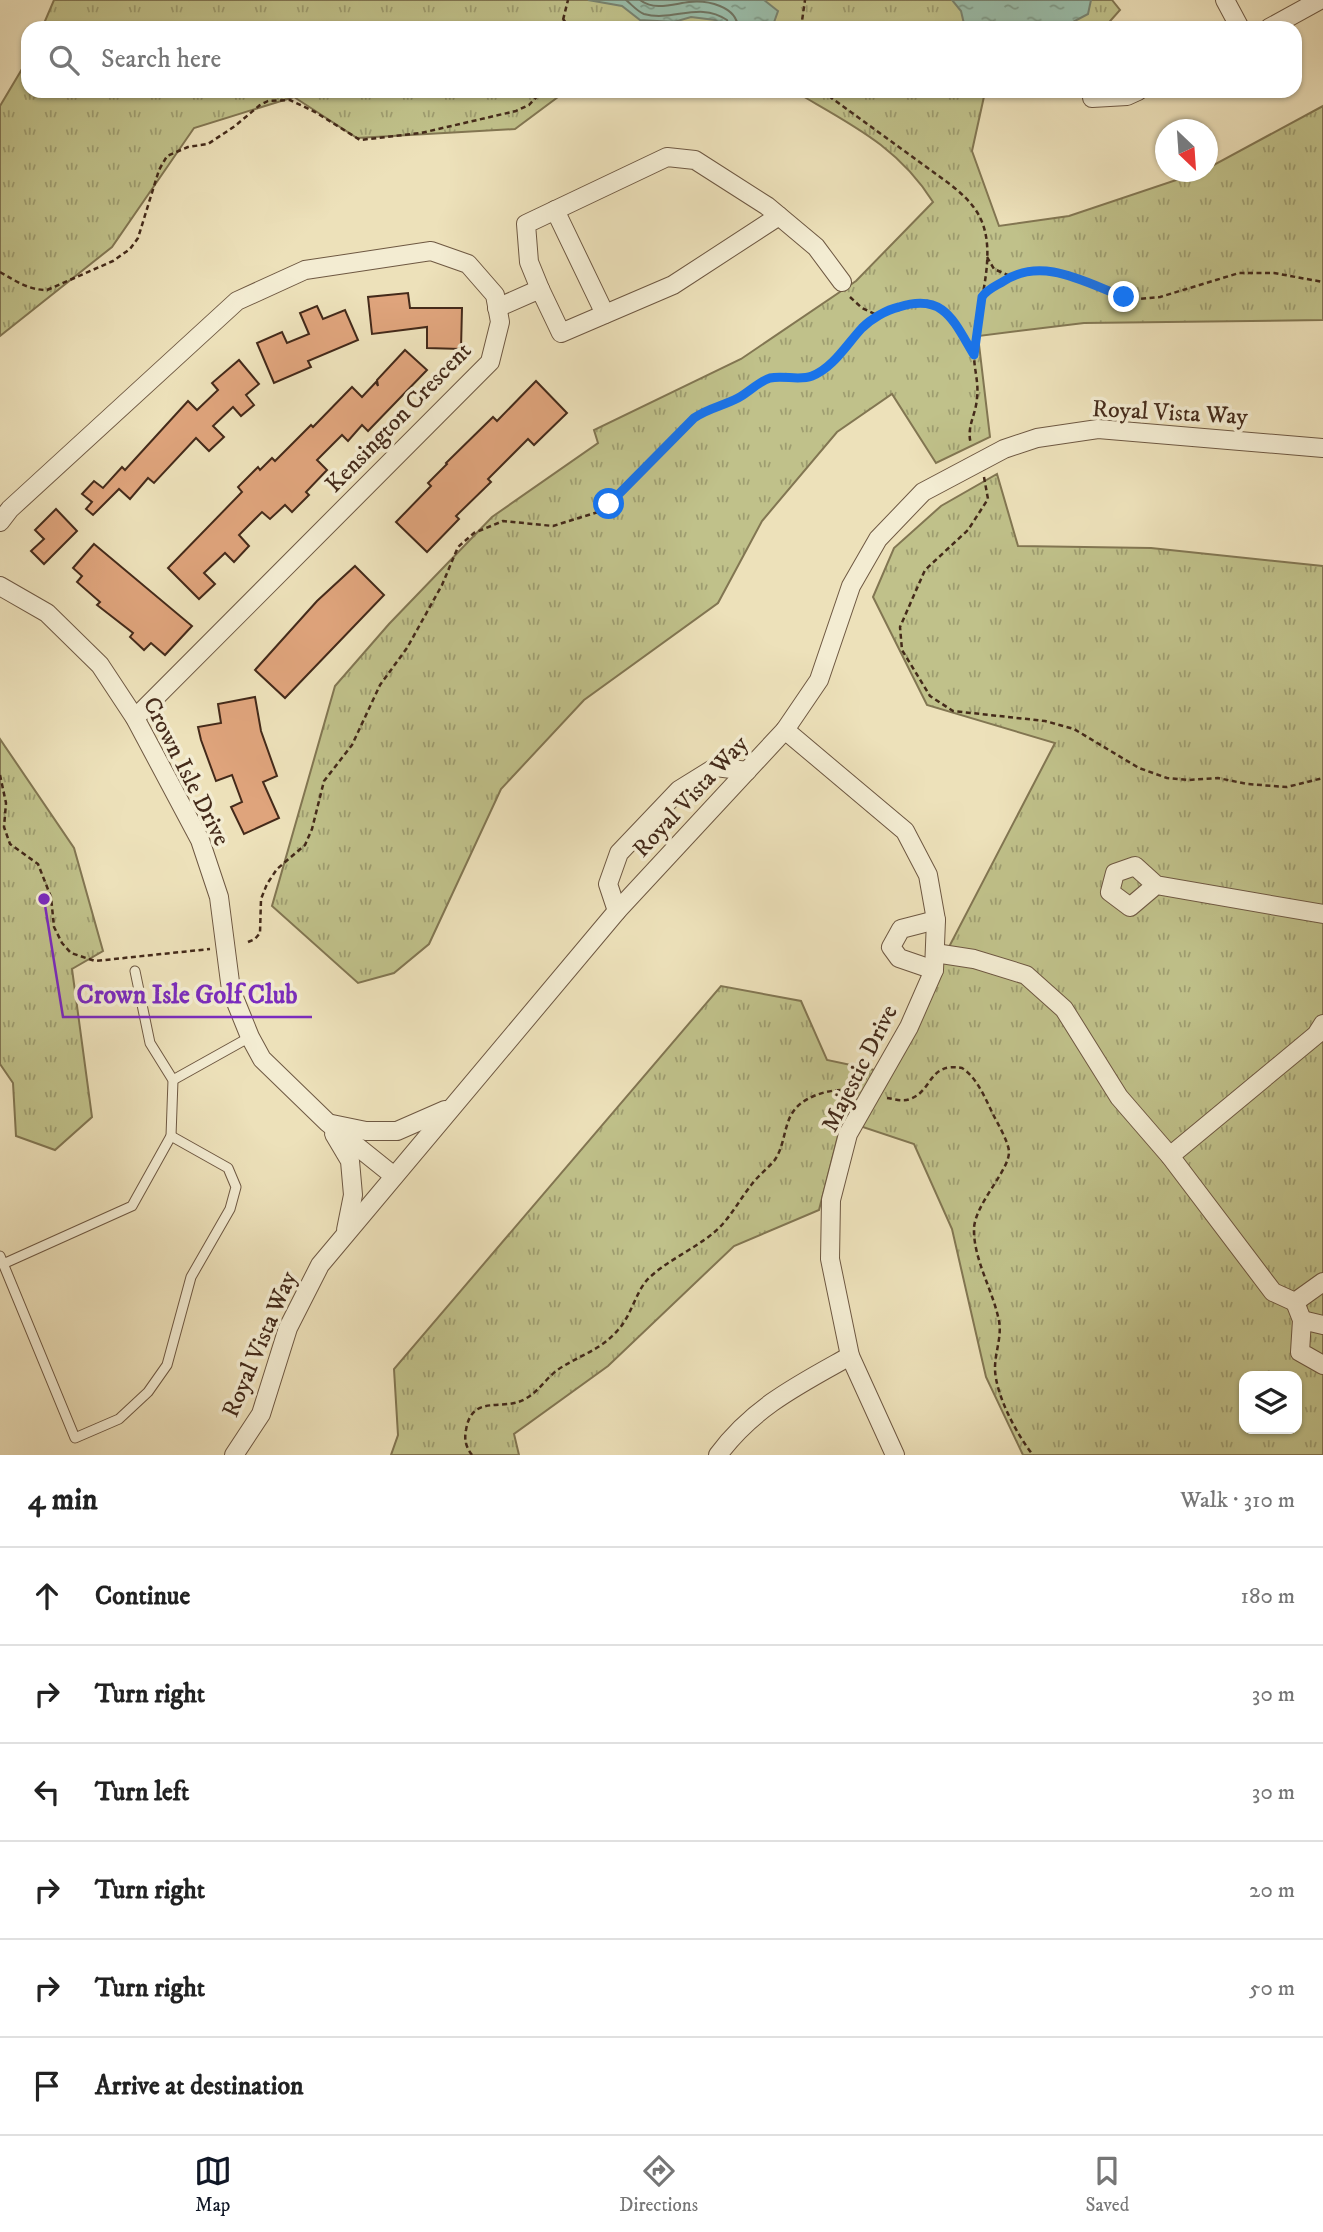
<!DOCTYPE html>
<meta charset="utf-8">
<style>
:root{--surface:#fff;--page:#f2f2f2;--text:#222;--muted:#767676;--line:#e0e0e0;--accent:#111827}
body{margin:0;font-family:"IM FELL DW Pica",serif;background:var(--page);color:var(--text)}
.controls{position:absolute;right:21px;bottom:21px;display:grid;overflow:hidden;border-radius:14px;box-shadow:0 2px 5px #0004}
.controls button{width:63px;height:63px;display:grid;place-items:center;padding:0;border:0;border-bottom:2px solid var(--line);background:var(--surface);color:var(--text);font:35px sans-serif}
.compass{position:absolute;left:1155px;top:119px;width:63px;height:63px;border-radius:50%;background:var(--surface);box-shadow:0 2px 5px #0004;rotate:155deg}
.stop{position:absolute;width:21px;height:21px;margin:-16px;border:5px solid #1a73e8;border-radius:50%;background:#fff}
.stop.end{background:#1a73e8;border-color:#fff;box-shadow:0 2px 7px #0008}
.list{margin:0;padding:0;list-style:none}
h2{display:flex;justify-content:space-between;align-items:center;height:91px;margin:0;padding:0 28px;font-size:30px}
h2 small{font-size:23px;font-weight:400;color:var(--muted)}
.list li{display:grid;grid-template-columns:46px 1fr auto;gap:21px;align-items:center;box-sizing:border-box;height:98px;padding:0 28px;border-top:2px solid var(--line)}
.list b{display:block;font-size:26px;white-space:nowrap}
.list em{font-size:23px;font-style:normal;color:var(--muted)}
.icon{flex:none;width:38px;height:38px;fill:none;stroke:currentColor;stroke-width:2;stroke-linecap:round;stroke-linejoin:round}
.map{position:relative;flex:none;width:1323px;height:1455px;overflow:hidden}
.search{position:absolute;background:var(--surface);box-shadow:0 2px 5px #0004;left:21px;right:21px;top:21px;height:77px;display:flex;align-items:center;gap:18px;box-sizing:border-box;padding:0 24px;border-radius:21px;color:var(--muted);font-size:26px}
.sheet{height:679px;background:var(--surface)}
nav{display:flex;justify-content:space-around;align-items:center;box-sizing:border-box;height:98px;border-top:2px solid var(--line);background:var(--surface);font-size:19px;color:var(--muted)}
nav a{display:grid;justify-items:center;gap:4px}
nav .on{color:var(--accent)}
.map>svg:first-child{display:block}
.grass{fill:url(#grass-tufts);stroke:#827652;stroke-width:2;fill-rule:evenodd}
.water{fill:url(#water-ripples);stroke:#788371;stroke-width:2}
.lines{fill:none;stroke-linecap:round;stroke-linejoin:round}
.shore{stroke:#6f7462;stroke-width:2}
.building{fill:#dfa47c;stroke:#442a1a;stroke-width:2}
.lane-casing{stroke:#6e5842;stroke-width:11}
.street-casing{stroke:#6e5842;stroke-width:20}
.path{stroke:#442a1a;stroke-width:2.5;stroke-dasharray:5 3.5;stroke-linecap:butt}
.lane{stroke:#f3ecd2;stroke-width:9}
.street{stroke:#f3ecd2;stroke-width:18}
.route{stroke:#1a73e8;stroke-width:9}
.labels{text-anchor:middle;stroke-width:7;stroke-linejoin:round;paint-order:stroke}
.street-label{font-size:24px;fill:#442a1a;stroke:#f3ecd2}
.leader{fill:none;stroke:#7b2cbf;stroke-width:2.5}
.callout-dot{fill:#7b2cbf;stroke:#f3ecd2;stroke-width:2.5}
.callout-label{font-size:26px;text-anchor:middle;font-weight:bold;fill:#7b2cbf;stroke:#f3ecd2;stroke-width:7;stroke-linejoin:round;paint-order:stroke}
</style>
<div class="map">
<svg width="1323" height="1455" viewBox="0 0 1323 1455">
<defs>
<pattern id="grass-tufts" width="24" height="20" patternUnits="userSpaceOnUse" patternTransform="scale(1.75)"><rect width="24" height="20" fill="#c0c18a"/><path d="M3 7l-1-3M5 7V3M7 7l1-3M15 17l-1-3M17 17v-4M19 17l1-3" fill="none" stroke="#9e9d70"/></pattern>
<pattern id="water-ripples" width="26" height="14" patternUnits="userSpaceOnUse" patternTransform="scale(1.75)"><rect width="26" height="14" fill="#9abeab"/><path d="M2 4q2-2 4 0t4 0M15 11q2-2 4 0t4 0" fill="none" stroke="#7f9b8a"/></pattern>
</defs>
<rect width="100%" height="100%" fill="#ede1ba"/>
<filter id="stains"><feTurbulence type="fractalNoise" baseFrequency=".00286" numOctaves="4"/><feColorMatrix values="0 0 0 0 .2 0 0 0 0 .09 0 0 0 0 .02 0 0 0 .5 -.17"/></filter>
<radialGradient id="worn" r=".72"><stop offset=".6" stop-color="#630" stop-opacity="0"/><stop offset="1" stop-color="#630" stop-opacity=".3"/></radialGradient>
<g class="grass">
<path d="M 54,0 L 1112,0 L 1120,10 L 1104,28 L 42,28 Z"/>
<path d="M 28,59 L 28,91 L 566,91 L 515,129 L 357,138 L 294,97 L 194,128 L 112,247 L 0,336 L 0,106 Z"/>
<path d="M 794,91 L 993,91 L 985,92 L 972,151 L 999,226 L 1069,216 L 1200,172 L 1208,172 L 1208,168 L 1323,106 L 1323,320 L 1084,323 L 978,336 L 990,437 L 936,463 L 892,394 L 837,432 L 762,521 L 718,603 L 584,700 L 501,789 L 429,944 L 394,973 L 358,983 L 272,906 L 335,686 L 389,624 L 492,517 L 598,443 L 594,430 L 741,359 L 856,281 L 933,202 C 898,146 850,124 794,91 Z"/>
<path d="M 997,474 L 1018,546 L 1151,548 L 1323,566 L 1323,1455 L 1023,1455 L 986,1377 L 952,1229 L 914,1144 L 842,1120 L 819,1210 L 734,1246 L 608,1366 L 514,1434 L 519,1455 L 391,1455 L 398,1435 L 394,1369 L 721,986 L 801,1001 L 827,1060 L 884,1072 L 1055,743 L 927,705 L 873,597 L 894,548 L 941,506 ZM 1244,1376 L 1297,1376 L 1297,1429 L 1244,1429 Z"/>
<path d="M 0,739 L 74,848 L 103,951 L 72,969 L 92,1117 L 55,1150 L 16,1136 L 13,1083 L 0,1064 Z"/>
</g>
<g class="water">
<path d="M 588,0 L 764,0 L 778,11 L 772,28 L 727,28 L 715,20 L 691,17 L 674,22 L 640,20 L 622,6 Z"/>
<path d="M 952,0 L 1091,0 L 1088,14 L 1067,25 L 1067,28 L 965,28 L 961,11 Z"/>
</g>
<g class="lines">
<g class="shore">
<path d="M 626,0 C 631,4 638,12 644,14 C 673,22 699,1 727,20 L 729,28"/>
<path d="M 640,0 C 654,11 673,4 689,2 C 707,0 737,6 738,28"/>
</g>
</g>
<g class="building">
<path d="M 408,293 L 410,308 L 462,308 L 461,349 L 427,348 L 427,327 L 372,334 L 368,297 Z"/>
<path d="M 317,306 L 323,319 L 345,310 L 358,340 L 308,361 L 311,367 L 274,383 L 257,343 L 282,332 L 287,343 L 309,334 L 300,313 Z"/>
<path d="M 405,350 L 427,370 L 368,431 L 362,425 L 348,441 L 342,435 L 317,460 L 327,470 L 306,492 L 309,495 L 292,512 L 285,505 L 270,519 L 262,512 L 239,535 L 249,546 L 234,562 L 225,553 L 204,573 L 215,584 L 199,599 L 168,568 L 242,492 L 238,487 L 258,467 L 260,470 L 272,458 L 275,461 L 311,425 L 313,427 L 352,387 L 362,397 L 376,382 L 378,386 L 377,380 Z"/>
<path d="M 239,360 L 259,384 L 246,395 L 254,405 L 241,416 L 233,407 L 213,426 L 224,437 L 209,451 L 196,438 L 154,483 L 148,478 L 130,499 L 119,489 L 93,515 L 86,509 L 92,502 L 82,494 L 94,481 L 103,488 L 122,467 L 125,470 L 188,401 L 197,410 L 218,390 L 212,383 Z"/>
<path d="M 536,381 L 567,413 L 534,445 L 528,439 L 488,479 L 491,482 L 456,516 L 459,519 L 427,552 L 396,522 L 431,486 L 428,483 L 447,464 L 446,463 L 493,417 L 497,421 Z"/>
<path d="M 56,509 L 77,531 L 44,564 L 31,551 L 44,539 L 35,530 Z"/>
<path d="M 94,544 L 192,626 L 165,655 L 151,643 L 144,650 L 130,637 L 133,633 L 97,605 L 100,602 L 77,582 L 82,576 L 73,568 Z"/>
<path d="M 355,566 L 384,595 L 285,698 L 255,670 L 317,601 Z"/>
<path d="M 255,697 L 261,731 L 277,776 L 263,782 L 279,818 L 244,834 L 231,807 L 242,802 L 232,775 L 216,781 L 201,740 L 198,727 L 221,723 L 218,704 Z"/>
</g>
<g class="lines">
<defs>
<g id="lane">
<path d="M 173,1080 L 250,1037"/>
<path d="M 0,1256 L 75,1438 L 119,1419 L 148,1392 L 167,1365 L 191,1277 L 230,1209 L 236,1187 L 228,1168 L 171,1136"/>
<path d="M 3,1264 L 132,1206 L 171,1136 L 173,1080 L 150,1043 L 135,971"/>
</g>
<g id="street">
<path d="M 1225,0 L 1240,28"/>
<path d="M 1269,28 L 1320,0"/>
<path d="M 1092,98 L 1127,96 L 1138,91"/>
<path d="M 555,210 L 605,314"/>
<path d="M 540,289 L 529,262 L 526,224 L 667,157 L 695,160 L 767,206 L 816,247 L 842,282"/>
<path d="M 497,308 L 540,289 L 561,333 L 673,285 L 779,216"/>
<path d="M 0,522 L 10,509 L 237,301 L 305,270 L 431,251 L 468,264 L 495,295 L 500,322 L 490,362 L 135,718"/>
<path d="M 0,586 L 47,613 L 100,665 L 135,718 L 200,840 L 219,897 L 231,990 L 250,1037 L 262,1059 L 328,1123 L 394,1176"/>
<path d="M 785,730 L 905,831 L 928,875 L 936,920 L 934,970 L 909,1027 L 848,1134 L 831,1200 L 830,1259 L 850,1356 L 895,1455"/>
<path d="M 1156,885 L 1130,907 L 1110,892 L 1115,873 L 1135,866 L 1156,885 L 1323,914"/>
<path d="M 617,911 L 608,884 L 619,853 L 679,790 L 716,767 L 747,771"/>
<path d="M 935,953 L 974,959 L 1026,975 L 1064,1009 L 1119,1097 L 1170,1156 L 1273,1292 L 1295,1302 L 1323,1282"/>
<path d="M 934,970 L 899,958 L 891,947 L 901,929 L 936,920"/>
<path d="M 332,1124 L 366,1131 L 397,1131 L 445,1110"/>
<path d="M 334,1134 L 350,1161 L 353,1195 L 346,1230"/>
<path d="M 1170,1156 L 1316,1035 L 1323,1024"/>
<path d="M 1295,1302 L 1302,1320 L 1300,1352 L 1323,1365"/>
<path d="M 1302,1320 L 1323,1325"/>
<path d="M 234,1455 L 261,1414 L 288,1328 L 320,1265 L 617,911 L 785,730 L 819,680 L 851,586 L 878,539 L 923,492 L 1004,449 L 1037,438 L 1098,429 L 1323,448"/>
<path d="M 718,1455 C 753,1407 800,1384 850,1356"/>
</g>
</defs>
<use href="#lane" class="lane-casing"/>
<use href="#street" class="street-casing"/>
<g class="path">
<path d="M 563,19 L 570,28"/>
<path d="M 561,28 L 568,0"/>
<path d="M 801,28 L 805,0"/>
<path d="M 822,91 L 951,185 C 961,193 970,201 977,212 C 1002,252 974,311 974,355 C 974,369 979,383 977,398 C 976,415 966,427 971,444"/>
<path d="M 987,257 L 994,269 L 1010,276"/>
<path d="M 0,272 C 16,281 28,290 47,290 L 113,261 L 130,249 L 138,238 L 159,170 L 167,156 L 188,147 L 208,144 L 235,126 L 260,105 L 268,101 L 290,100 L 315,112 L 360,140 L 421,133 L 516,111 L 529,105 L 542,91"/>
<path d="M 983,295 L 1010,276 L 1043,269 L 1060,272 L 1124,297 L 1137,299 L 1160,297 L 1239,273 L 1274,273 L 1323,282"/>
<path d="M 850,297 L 862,308 L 879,316"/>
<path d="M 984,477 L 988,499 L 968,530 L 925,570 L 900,627 L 902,650 L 930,696 L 953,711 L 1045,721 L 1074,729 L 1139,768 L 1167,778 L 1188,780 L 1218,778 L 1247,784 L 1287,787 L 1323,778"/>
<path d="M 0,775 L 6,803 L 4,827 L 10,844 L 38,864 L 51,897 L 54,927 L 62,943 L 71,953 L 95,961 L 210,949"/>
<path d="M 248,942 L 255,939 L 260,933 L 261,899 L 267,884 L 277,869 L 305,845 L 312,829 L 324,781 L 352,745 L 380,685 L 407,648 L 442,585 L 458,547 L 474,533 L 503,521 L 553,526 L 598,512 L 620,495 L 694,418 L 705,410 L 741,397 L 767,379 L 814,376 L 837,357 L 864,326 L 895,308 L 913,302 L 928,301 L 939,307 L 951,320 L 974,355"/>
<path d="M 887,1098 C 894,1099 903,1102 910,1099 C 933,1091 928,1062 962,1068 C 977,1078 984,1096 992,1112 C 997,1123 1007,1138 1009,1151 C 1010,1170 976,1202 974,1228 C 973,1259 993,1290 999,1321 C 1002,1337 995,1352 995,1368 C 995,1394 1017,1435 1033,1455"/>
<path d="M 472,1455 C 466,1447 464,1440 466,1430 C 472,1393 502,1412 525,1399 C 538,1392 545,1380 556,1371 C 577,1356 600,1351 618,1330 C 631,1316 635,1294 647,1280 C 663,1263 694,1249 712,1234 C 729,1221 739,1200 752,1184 C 758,1176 767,1169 774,1161 C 786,1145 783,1122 796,1108 C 808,1094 837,1087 855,1091"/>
</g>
<use href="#lane" class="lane"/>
<use href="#street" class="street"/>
</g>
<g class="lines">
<path class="route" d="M 609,504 L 694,418 C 708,408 723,406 738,398 C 749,392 758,382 770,378 C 784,375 799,381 812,376 C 833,368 847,344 862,328 C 871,319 886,310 899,307 C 944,293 953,320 974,355 L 982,297 C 987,289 996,286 1004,281 C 1043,256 1086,283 1124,297"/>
</g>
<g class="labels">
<g class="street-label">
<text transform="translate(1170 412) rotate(3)" y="8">Royal Vista Way</text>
<text transform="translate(398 417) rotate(-46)" y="8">Kensington Crescent</text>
<text transform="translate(187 771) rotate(63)" y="8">Crown Isle Drive</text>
<text transform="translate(690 796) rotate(-47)" y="8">Royal Vista Way</text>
<text transform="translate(859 1068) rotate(-63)" y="8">Majestic Drive</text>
<text transform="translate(259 1344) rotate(-67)" y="8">Royal Vista Way</text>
</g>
</g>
<path class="leader" d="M44 899L63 1017H312"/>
<circle class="callout-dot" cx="44" cy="899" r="7"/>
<g class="callout-label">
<text x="187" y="1003">Crown Isle Golf Club</text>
</g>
<rect width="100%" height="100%" filter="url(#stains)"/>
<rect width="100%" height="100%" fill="url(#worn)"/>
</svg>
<div class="controls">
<button><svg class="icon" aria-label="layers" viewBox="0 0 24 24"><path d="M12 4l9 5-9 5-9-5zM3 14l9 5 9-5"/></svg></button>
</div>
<svg class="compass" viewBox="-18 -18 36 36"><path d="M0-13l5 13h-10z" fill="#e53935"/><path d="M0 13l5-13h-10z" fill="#767676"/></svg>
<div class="stop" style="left:609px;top:504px"></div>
<div class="stop end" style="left:1124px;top:297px"></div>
<div class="search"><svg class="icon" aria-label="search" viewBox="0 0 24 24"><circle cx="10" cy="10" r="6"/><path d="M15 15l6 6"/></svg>Search here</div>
</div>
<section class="sheet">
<h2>4 min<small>Walk · 310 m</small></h2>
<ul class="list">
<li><svg class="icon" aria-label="ahead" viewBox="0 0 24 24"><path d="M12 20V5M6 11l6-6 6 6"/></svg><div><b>Continue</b></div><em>180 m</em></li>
<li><svg class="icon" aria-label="right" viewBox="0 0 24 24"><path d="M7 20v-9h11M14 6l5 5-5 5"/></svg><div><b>Turn right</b></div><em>30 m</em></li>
<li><svg class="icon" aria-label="left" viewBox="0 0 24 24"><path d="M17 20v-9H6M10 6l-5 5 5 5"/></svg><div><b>Turn left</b></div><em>30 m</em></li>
<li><svg class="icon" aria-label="right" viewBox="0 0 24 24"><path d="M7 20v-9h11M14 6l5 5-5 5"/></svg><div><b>Turn right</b></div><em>20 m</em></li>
<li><svg class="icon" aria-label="right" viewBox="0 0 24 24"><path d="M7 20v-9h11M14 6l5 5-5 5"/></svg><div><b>Turn right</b></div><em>50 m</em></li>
<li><svg class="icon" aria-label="arrive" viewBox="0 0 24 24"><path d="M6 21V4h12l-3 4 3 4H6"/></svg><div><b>Arrive at destination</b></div></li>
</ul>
</section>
<nav>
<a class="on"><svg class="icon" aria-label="map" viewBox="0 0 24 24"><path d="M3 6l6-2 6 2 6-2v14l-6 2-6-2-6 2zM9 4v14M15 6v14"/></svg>Map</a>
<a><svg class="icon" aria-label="directions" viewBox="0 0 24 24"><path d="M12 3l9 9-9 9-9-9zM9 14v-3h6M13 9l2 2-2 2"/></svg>Directions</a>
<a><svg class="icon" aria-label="saved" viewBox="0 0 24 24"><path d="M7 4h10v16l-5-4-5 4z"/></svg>Saved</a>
</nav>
